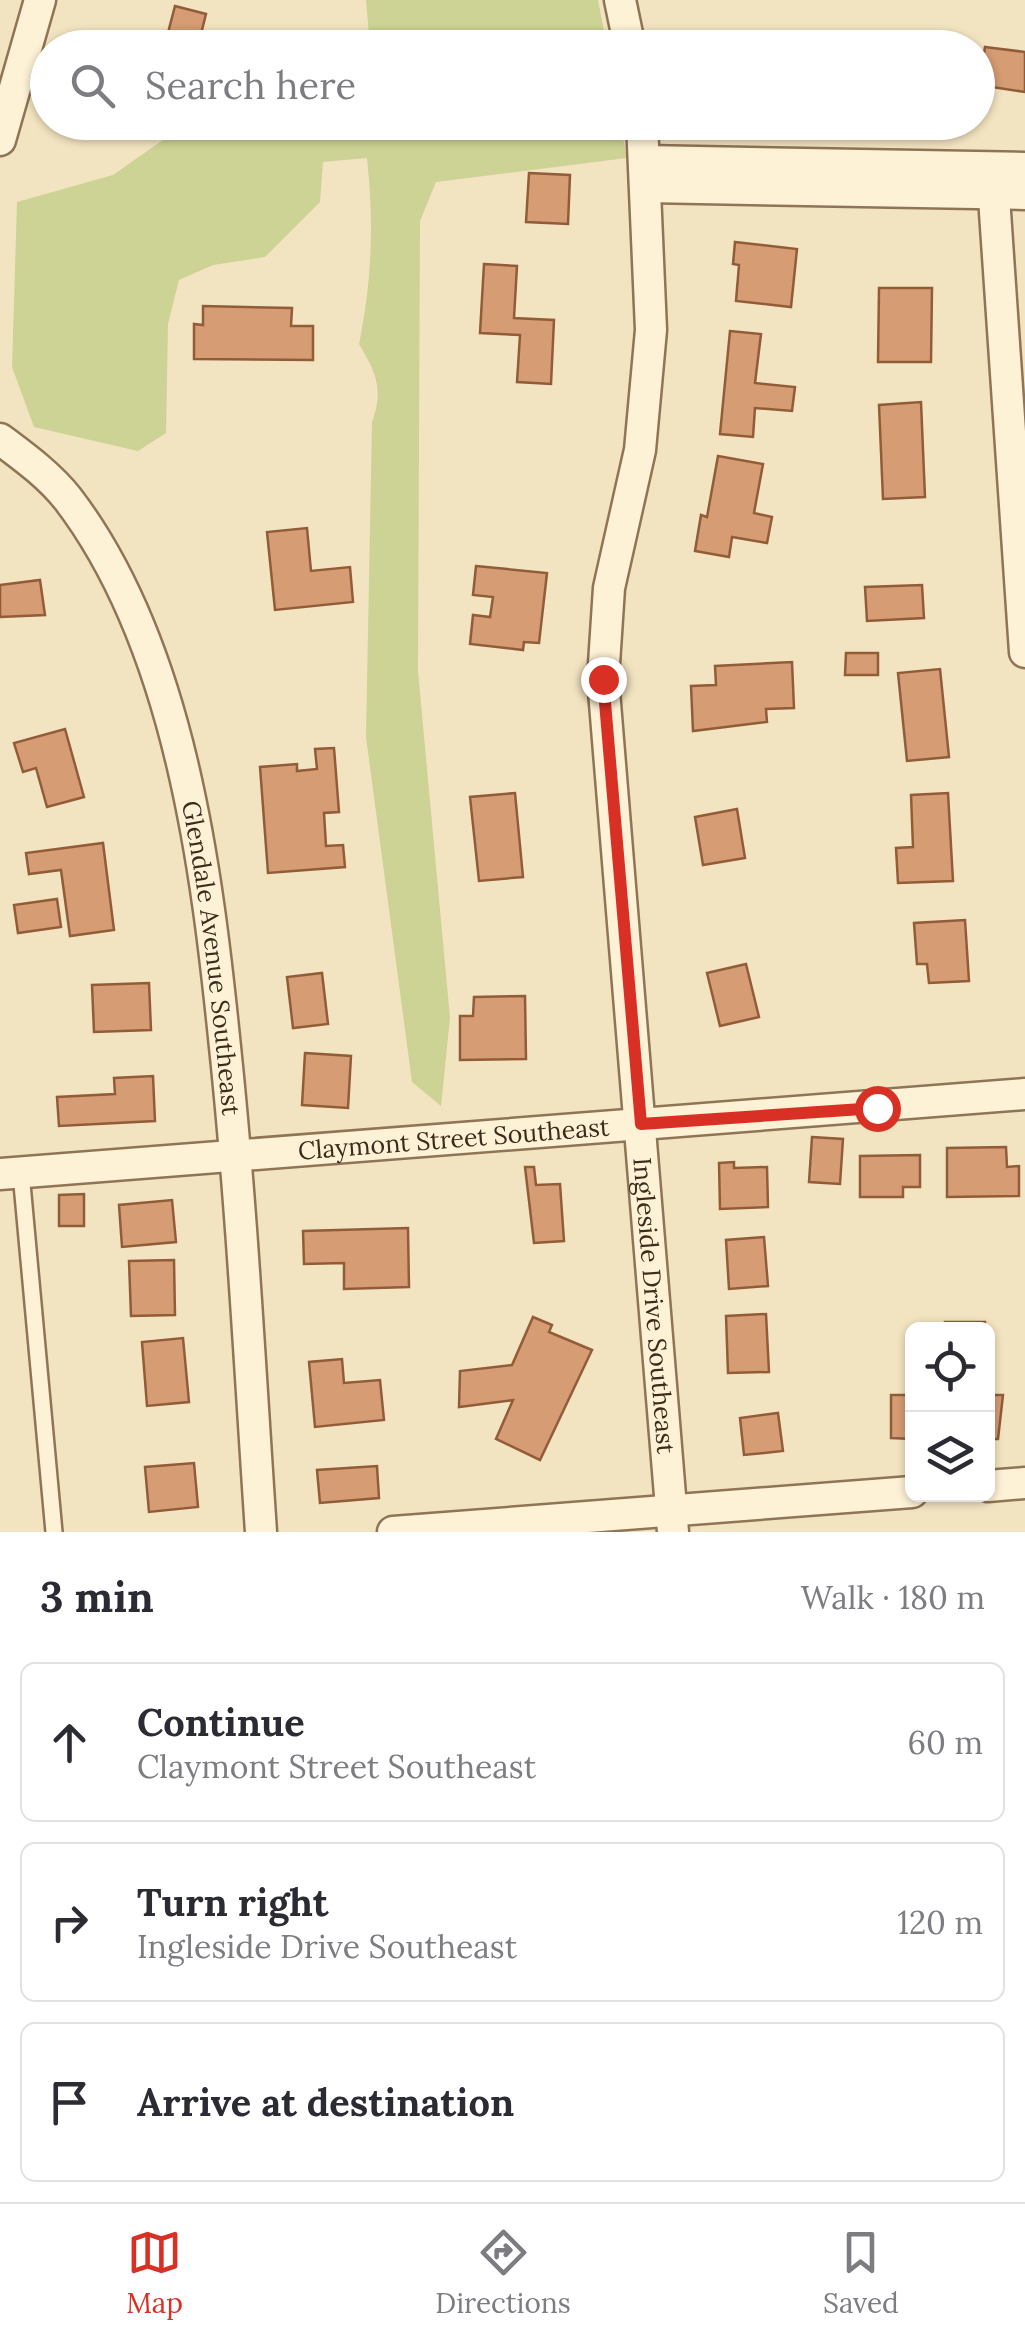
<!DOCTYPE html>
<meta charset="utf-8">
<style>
:root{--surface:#fff;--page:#f7f7f7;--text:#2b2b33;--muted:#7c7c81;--line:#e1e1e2;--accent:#d93025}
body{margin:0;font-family:Lora,serif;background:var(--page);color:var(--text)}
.controls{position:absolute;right:30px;bottom:30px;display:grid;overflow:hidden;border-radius:15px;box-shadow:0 2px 8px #0004}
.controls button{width:90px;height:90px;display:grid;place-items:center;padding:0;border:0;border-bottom:2px solid var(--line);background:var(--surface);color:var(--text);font:50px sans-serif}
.stop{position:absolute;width:30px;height:30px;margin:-22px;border:8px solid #d93025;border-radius:50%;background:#fff}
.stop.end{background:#d93025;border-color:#fff;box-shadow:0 2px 10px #0008}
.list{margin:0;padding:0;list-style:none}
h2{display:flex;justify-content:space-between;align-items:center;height:130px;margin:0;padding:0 40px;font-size:42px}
h2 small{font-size:32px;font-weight:400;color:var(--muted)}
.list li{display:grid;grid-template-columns:65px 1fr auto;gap:30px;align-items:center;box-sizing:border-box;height:160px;margin:0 20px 20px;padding:0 20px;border:2px solid var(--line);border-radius:15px}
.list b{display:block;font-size:38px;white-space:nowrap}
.list p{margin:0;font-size:32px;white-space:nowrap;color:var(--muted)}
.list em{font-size:32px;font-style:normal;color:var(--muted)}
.icon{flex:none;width:55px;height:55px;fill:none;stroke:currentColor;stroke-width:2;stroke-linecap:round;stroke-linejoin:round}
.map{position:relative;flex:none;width:1025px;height:1532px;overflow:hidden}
.search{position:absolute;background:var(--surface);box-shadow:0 2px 8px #0004;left:30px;right:30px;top:30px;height:110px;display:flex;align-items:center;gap:25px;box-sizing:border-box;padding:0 35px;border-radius:55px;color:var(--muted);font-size:38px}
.sheet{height:670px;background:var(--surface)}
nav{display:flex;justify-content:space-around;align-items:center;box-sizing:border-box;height:140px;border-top:2px solid var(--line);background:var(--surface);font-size:28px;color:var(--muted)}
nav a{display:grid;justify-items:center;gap:5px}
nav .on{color:var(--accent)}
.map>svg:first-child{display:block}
.green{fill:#ccd394}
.building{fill:#d69c73;stroke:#925c39;stroke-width:2.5}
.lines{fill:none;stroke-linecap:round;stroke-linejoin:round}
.service-casing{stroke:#8f7456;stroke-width:20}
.minor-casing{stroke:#8f7456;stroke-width:35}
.service{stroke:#fdf1d6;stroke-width:15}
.minor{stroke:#fdf1d6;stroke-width:30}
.route{stroke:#d93025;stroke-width:12}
.labels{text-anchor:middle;stroke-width:8;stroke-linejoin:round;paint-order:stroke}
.street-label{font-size:25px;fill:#3d2c1c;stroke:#faeed2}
</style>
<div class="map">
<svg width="1025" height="1532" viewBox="0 0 1025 1532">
<rect width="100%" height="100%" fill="#f3e4c1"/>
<g class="green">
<path d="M 366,0 L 598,0 L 607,47 L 370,47 Z"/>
<path d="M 187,123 L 620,123 L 627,158 L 436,182 L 420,221 L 418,671 L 450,1018 L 441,1106 L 412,1082 L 366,737 L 372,422 C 384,389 376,373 359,344 C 372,280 374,223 367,158 L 323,162 L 320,202 L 265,257 L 213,265 L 179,280 L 168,324 L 166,433 L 138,451 L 34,427 L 12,367 L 17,202 L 113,175 Z"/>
</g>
<g class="building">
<path d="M 175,6 L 206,14 L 199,42 L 219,48 L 164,48 Z"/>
<path d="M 985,47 L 1025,52 L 1025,92 L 979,85 Z"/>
<path d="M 529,173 L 570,175 L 568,224 L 526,222 Z"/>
<path d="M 735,242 L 797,249 L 791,307 L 736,301 L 739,265 L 733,264 Z"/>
<path d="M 484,264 L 517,266 L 514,318 L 554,320 L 551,384 L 517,382 L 520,335 L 480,333 Z"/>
<path d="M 879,288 L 932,288 L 931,362 L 878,362 Z"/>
<path d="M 203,306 L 292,308 L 291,326 L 313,326 L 313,360 L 194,359 L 194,324 L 203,325 Z"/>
<path d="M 730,331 L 761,334 L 755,383 L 795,387 L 792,411 L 755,408 L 753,437 L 720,434 Z"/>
<path d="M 921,402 L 925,497 L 883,499 L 879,405 Z"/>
<path d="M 718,456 L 763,464 L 754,513 L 772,517 L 767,543 L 732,537 L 729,557 L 695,551 L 701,515 L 707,517 Z"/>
<path d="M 307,528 L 311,571 L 350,567 L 353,602 L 275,610 L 267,532 Z"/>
<path d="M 476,566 L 547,573 L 539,643 L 524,642 L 523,650 L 470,644 L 473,615 L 490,617 L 493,597 L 473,595 Z"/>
<path d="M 40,580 L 45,615 L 0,617 L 0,585 Z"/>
<path d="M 922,585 L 924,618 L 867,621 L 865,587 Z"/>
<path d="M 846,653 L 878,653 L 878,675 L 845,675 Z"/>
<path d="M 792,662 L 794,708 L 766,709 L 767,722 L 693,731 L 691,686 L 716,685 L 715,666 Z"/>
<path d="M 940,669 L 949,757 L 907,761 L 898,673 Z"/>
<path d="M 65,729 L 84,797 L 47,807 L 36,768 L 23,772 L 14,743 Z"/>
<path d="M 334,748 L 339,812 L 324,813 L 326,846 L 343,845 L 345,867 L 268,873 L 260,767 L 297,764 L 297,771 L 317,769 L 315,749 Z"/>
<path d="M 515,793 L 523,877 L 479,881 L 470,797 Z"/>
<path d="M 948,793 L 953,881 L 898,883 L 896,848 L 913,847 L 911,795 Z"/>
<path d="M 737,809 L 745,858 L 703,865 L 695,817 Z"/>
<path d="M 103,843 L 114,930 L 70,936 L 61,870 L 29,874 L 26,853 Z"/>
<path d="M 57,899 L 61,927 L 18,933 L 14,905 Z"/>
<path d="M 965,920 L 969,981 L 929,983 L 927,964 L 917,964 L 914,923 Z"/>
<path d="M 746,964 L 759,1017 L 720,1026 L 707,973 Z"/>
<path d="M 322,973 L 328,1024 L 293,1028 L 287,977 Z"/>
<path d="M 149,983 L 151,1030 L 94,1032 L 92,985 Z"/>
<path d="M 525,996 L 526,1059 L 460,1060 L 460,1016 L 473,1016 L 474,997 Z"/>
<path d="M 305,1053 L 351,1056 L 348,1108 L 302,1105 Z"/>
<path d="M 153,1076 L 155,1121 L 59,1126 L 57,1097 L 115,1094 L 114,1078 Z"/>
<path d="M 812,1137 L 843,1139 L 840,1184 L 809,1182 Z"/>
<path d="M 1006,1147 L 1007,1167 L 1019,1166 L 1019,1196 L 947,1197 L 947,1148 Z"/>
<path d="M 920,1155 L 920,1187 L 903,1187 L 903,1197 L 860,1197 L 860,1156 Z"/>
<path d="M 734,1162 L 734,1168 L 767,1167 L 768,1207 L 720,1209 L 719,1163 Z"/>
<path d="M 525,1167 L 534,1167 L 536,1185 L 560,1184 L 564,1241 L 534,1243 Z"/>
<path d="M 84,1194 L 84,1226 L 59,1226 L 59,1195 Z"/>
<path d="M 172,1200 L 176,1242 L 122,1247 L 119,1205 Z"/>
<path d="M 408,1228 L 409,1287 L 344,1289 L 344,1263 L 304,1264 L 303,1231 Z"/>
<path d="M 764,1237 L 768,1286 L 729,1289 L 726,1240 Z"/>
<path d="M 174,1260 L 175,1315 L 131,1316 L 129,1261 Z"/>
<path d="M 766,1314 L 769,1372 L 728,1373 L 726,1316 Z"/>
<path d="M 533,1317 L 552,1325 L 549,1332 L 592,1350 L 540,1460 L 496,1439 L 513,1400 L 459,1407 L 460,1371 L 512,1365 Z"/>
<rect x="945" y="1322" width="40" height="8"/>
<path d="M 183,1338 L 189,1402 L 147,1406 L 142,1342 Z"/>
<path d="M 342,1359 L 344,1383 L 380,1380 L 384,1420 L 315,1427 L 309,1362 Z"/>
<path d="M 891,1395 L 912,1395 L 912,1439 L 891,1438 Z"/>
<path d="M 988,1395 L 1003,1395 L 998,1439 L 988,1439 Z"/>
<path d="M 778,1413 L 783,1451 L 744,1455 L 740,1418 Z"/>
<path d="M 194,1463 L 198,1507 L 149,1512 L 145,1467 Z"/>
<path d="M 377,1466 L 379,1498 L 320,1503 L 317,1470 Z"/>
</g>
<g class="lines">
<defs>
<path id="service" d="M 21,1173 L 54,1532"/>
<g id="minor">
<path d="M 620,0 L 630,48"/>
<path id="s1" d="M 642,122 L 651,330 L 640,450 L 609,588 L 603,679 L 673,1532"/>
<path d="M 0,140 L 40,0"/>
<path d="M 645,161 L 1025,168"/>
<path d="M 992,168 L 1025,652"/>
<path d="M 647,187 L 1025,194"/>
<path id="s2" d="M 0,439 C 24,457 49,475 68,499 C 180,646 207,870 225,1047 C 242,1209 250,1370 261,1532"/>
<path id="s3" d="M 0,1174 L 1025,1094"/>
<path d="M 988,1486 L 1025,1483"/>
<path d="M 393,1532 L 912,1492"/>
</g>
</defs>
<use href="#service" class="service-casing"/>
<use href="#minor" class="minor-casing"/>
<use href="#service" class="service"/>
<use href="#minor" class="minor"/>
</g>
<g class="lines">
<path class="route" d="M 603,679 L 641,1124 L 877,1108"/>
</g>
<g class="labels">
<g class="street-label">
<text dy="9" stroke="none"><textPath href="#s2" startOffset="578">Glendale Avenue Southeast</textPath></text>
<text dy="9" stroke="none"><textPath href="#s3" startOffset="455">Claymont Street Southeast</textPath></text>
<text dy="9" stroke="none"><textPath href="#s1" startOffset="1190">Ingleside Drive Southeast</textPath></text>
</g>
</g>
</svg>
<div class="controls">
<button><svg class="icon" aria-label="locate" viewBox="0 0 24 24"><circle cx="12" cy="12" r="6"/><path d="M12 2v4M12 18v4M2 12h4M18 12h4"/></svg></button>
<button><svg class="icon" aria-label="layers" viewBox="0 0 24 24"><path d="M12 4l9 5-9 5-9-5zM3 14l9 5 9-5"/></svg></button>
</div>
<div class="stop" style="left:877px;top:1108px"></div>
<div class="stop end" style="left:603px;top:679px"></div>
<div class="search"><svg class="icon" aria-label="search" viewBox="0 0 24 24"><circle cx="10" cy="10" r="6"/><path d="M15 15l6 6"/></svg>Search here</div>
</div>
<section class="sheet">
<h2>3 min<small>Walk · 180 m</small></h2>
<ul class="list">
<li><svg class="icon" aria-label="ahead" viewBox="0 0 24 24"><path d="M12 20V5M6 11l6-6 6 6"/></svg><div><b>Continue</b><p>Claymont Street Southeast</p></div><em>60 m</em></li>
<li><svg class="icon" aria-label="right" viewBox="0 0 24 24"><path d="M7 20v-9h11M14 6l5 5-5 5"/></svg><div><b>Turn right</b><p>Ingleside Drive Southeast</p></div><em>120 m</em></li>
<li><svg class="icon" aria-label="arrive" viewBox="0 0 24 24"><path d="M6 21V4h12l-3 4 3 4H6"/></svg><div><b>Arrive at destination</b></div></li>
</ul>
</section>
<nav>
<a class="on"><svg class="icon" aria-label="map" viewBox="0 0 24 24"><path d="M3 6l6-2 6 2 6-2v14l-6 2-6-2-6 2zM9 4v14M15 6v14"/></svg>Map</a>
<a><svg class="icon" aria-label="directions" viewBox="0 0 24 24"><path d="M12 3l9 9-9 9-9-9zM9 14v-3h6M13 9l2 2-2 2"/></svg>Directions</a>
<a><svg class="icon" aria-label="saved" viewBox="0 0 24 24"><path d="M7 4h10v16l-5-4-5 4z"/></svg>Saved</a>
</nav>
